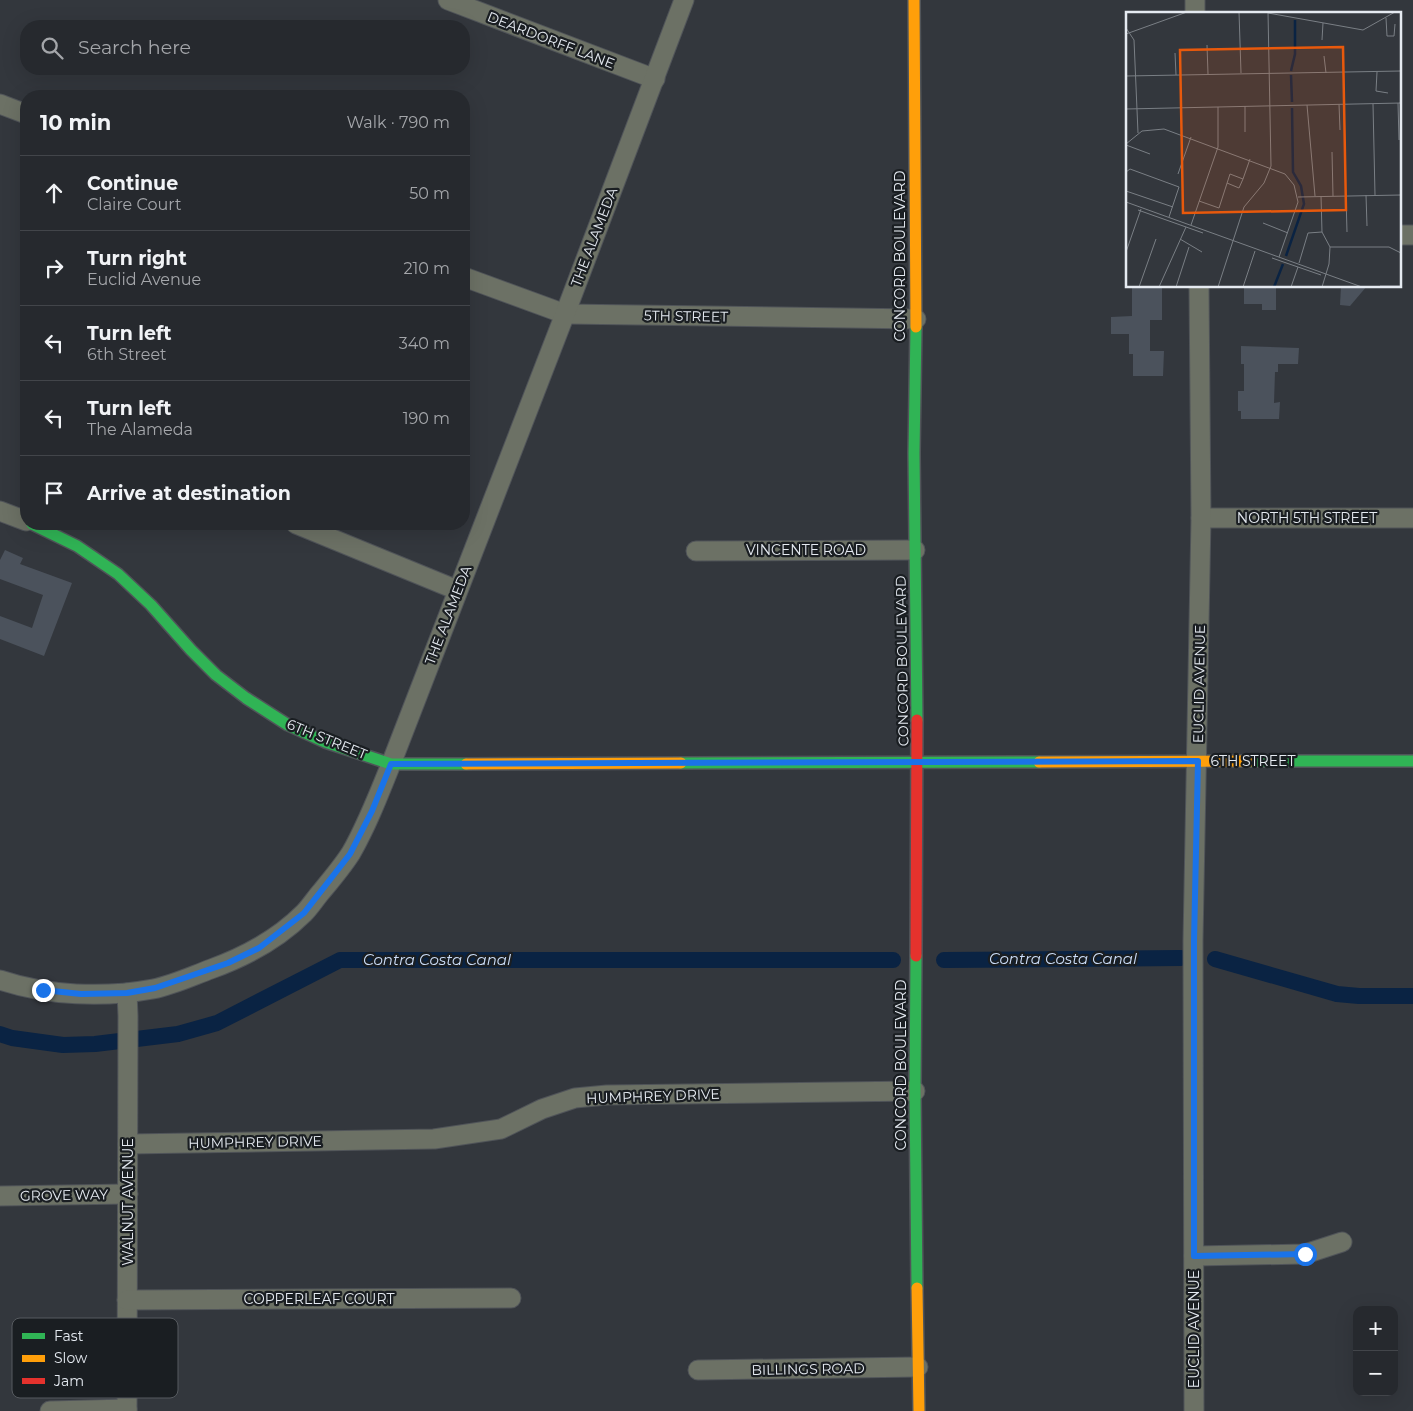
<!DOCTYPE html>
<meta charset="utf-8">
<style>
:root{--surface:#26292e;--page:#2e3136;--text:#f1f3f6;--muted:#a4a6aa;--line:#42454a}
body{margin:0;font-family:Montserrat,sans-serif;background:var(--page);color:var(--text)}
.controls{position:absolute;right:15px;bottom:15px;display:grid;overflow:hidden;border-radius:10px;box-shadow:0 5px 20px #0002}
.controls button{width:45px;height:45px;display:grid;place-items:center;padding:0;border:0;border-bottom:1px solid var(--line);background:var(--surface);color:var(--text);font:25px sans-serif}
.stop{position:absolute;width:15px;height:15px;margin:-11px;border:4px solid #1a73e8;border-radius:50%;background:#fff}
.stop.end{background:#1a73e8;border-color:#fff;box-shadow:0 1px 5px #0008}
.list{margin:0;padding:0;list-style:none}
h2{display:flex;justify-content:space-between;align-items:center;height:65px;margin:0;padding:0 20px;font-size:21px}
h2 small{font-size:16px;font-weight:400;color:var(--muted)}
.list li{display:grid;grid-template-columns:32px 1fr auto;gap:15px;align-items:center;box-sizing:border-box;height:75px;padding:0 20px;border-top:1px solid var(--line)}
.list b{display:block;font-size:19px;white-space:nowrap}
.list p{margin:0;font-size:16px;white-space:nowrap;color:var(--muted)}
.list em{font-size:16px;font-style:normal;color:var(--muted)}
.icon{flex:none;width:28px;height:28px;fill:none;stroke:currentColor;stroke-width:2;stroke-linecap:round;stroke-linejoin:round}
.map{position:relative;flex:none;width:1413px;height:1411px;overflow:hidden}
.search{position:absolute;background:var(--surface);box-shadow:0 5px 20px #0002;left:20px;top:20px;width:450px;height:55px;display:flex;align-items:center;gap:12px;box-sizing:border-box;padding:0 18px;border-radius:20px;color:var(--muted);font-size:19px}
.panel{position:absolute;background:var(--surface);box-shadow:0 5px 20px #0002;left:20px;top:90px;width:450px;height:440px;border-radius:20px}
.map>svg:first-child{display:block}
.lines{fill:none;stroke-linecap:round;stroke-linejoin:round}
.canal{stroke:#0a2343;stroke-width:16}
.building{fill:#4b525c}
.street-casing{stroke:#505459;stroke-width:21}
.fast-casing{stroke:#505459;stroke-width:14}
.slow-casing{stroke:#505459;stroke-width:14}
.jam-casing{stroke:#505459;stroke-width:14}
.street{stroke:#6c7165;stroke-width:19}
.fast{stroke:#30b455;stroke-width:11}
.slow{stroke:#ff9f0a;stroke-width:11}
.jam{stroke:#e5322d;stroke-width:11}
.route{stroke:#1a73e8;stroke-width:6}
.labels{text-anchor:middle;stroke-width:4.5;stroke-linejoin:round;paint-order:stroke}
.street-label{font-size:14px;fill:#e5eaf1;stroke:#1a1e22}
.water-label{font-size:15px;font-style:italic;fill:#ccdef9;stroke:#1a1e22}
.inset-river{fill:none;stroke:#0a2343;stroke-width:2.5}
.inset-road{fill:none;stroke:#7a7f85;stroke-width:1}
.view{fill:#e8590c;fill-opacity:0.15;stroke:#e8590c;stroke-width:2.5}
.inset-edge{fill:none;stroke:#e5eaf1;stroke-width:2.5}
.key{fill:#1a1e22;stroke:#575b60;stroke-width:1}
.key-label{font-size:14px;fill:#e5eaf1}
</style>
<div class="map">
<svg width="1413" height="1411" viewBox="0 0 1413 1411">
<rect width="100%" height="100%" fill="#33373d"/>
<g class="lines">
<g class="canal">
<path d="M 1215,959 L 1337,994 L 1359,996 L 1413,996"/>
<path d="M 944,960 L 1181,958"/>
<path d="M 0,1034 L 12,1038 L 63,1045 L 95,1044 L 178,1034 L 217,1023 L 340,960 L 893,960"/>
</g>
</g>
<g class="building">
<path d="M 1132,286 L 1162,286 L 1162,320 L 1150,320 L 1150,351 L 1164,351 L 1163,376 L 1133,376 L 1133,354 L 1129,354 L 1129,334 L 1111,334 L 1111,317 L 1132,316 Z"/>
<path d="M 1244,286 L 1276,286 L 1276,310 L 1262,310 L 1262,304 L 1244,304 Z"/>
<path d="M 1341,286 L 1367,286 L 1350,306 L 1340,305 Z"/>
<path d="M 1241,346 L 1299,348 L 1298,364 L 1278,364 L 1278,372 L 1275,372 L 1274,403 L 1280,402 L 1279,419 L 1241,419 L 1241,411 L 1238,411 L 1238,391 L 1244,391 L 1244,364 L 1241,364 Z"/>
<path d="M 5,550 L 23,558 L 20,564 L 72,583 L 44,656 L 0,639 L 0,616 L 32,628 L 43,595 L 0,579 L 0,560 Z"/>
</g>
<g class="lines">
<defs>
<g id="street">
<path d="M 448,0 L 655,79"/>
<path d="M 1195,0 L 1195,14"/>
<path d="M 0,104 L 26,114"/>
<path d="M 1399,235 L 1413,235"/>
<path d="M 464,277 L 565,314 L 916,319"/>
<path d="M 0,511 L 26,521"/>
<path d="M 1201,518 L 1413,518"/>
<path d="M 296,524 L 457,590"/>
<path d="M 696,551 L 915,550"/>
<path d="M 0,980 C 48,996 104,998 153,989 C 173,985 192,976 211,969 C 244,957 278,939 304,913 C 310,907 315,899 321,892 C 331,880 342,867 351,853 C 367,825 379,794 391,764 L 565,314 L 684,0"/>
<path d="M 127,993 L 128,1016 L 127,1411"/>
<path d="M 128,1144 L 434,1139 L 501,1129 L 542,1109 L 575,1098 L 607,1095 L 915,1091"/>
<path d="M 0,1196 L 128,1194"/>
<path d="M 1194,1256 L 1305,1254 L 1342,1242"/>
<path d="M 127,1300 L 511,1298"/>
<path d="M 698,1370 L 918,1367"/>
<path d="M 50,1411 L 127,1409"/>
<path d="M 1194,1411 L 1193,941 L 1201,518 L 1199,286"/>
</g>
<g id="fast">
<path d="M 916,327 L 914,453 L 917,720"/>
<path d="M 32,524 L 77,546 L 118,574 L 151,605 L 191,650 L 216,675 L 246,698 L 288,725 L 325,742 L 391,764 L 466,764"/>
<path d="M 1251,761 L 1413,761"/>
<path d="M 681,763 L 1039,762"/>
<path d="M 916,956 L 915,1091 L 917,1288"/>
</g>
<g id="slow">
<path d="M 914,0 L 916,327"/>
<path d="M 1039,762 L 1251,761"/>
<path d="M 466,764 L 681,763"/>
<path d="M 917,1288 L 919,1411"/>
</g>
<path id="jam" d="M 916,956 L 917,720"/>
</defs>
<use href="#street" class="street-casing"/>
<use href="#fast" class="fast-casing"/>
<use href="#slow" class="slow-casing"/>
<use href="#jam" class="jam-casing"/>
<use href="#street" class="street"/>
<use href="#fast" class="fast"/>
<use href="#slow" class="slow"/>
<use href="#jam" class="jam"/>
</g>
<g class="lines">
<path class="route" d="M 43,990 L 81,994 L 127,993 L 155,988 L 228,963 L 259,948 L 304,913 L 350,854 L 372,811 L 391,764 L 1198,761 L 1194,941 L 1194,1256 L 1305,1254"/>
</g>
<g class="labels">
<g class="street-label">
<text transform="translate(551 40) rotate(21)" y="5">DEARDORFF LANE</text>
<text transform="translate(594 237) rotate(-69)" y="5">THE ALAMEDA</text>
<text transform="translate(900 256) rotate(-90)" y="5">CONCORD BOULEVARD</text>
<text transform="translate(686 316) rotate(1)" y="5">5TH STREET</text>
<text x="1307" y="523">NORTH 5TH STREET</text>
<text x="806" y="555">VINCENTE ROAD</text>
<text transform="translate(448 615) rotate(-69)" y="5">THE ALAMEDA</text>
<text transform="translate(902 661) rotate(-91)" y="5">CONCORD BOULEVARD</text>
<text transform="translate(1199 684) rotate(-89)" y="5">EUCLID AVENUE</text>
<text transform="translate(327 739) rotate(22)" y="5">6TH STREET</text>
<text x="1253" y="766">6TH STREET</text>
<text transform="translate(901 1065) rotate(-90)" y="5">CONCORD BOULEVARD</text>
<text transform="translate(653 1096) rotate(-2)" y="5">HUMPHREY DRIVE</text>
<text transform="translate(255 1142) rotate(-1)" y="5">HUMPHREY DRIVE</text>
<text transform="translate(64 1195) rotate(-1)" y="5">GROVE WAY</text>
<text transform="translate(128 1202) rotate(-90)" y="5">WALNUT AVENUE</text>
<text x="319" y="1304">COPPERLEAF COURT</text>
<text transform="translate(1194 1329) rotate(-90)" y="5">EUCLID AVENUE</text>
<text transform="translate(808 1369) rotate(-1)" y="5">BILLINGS ROAD</text>
</g>
<g class="water-label">
<text x="1063" y="964">Contra Costa Canal</text>
<text x="437" y="965">Contra Costa Canal</text>
</g>
</g>
<g transform="translate(1126 12)">
<rect width="275" height="275" fill="#33373d"/>
<path class="inset-river" d="M 165,59 L 169,42 L 169,8M 165,63 L 166,90M 160,244 L 178,192 L 175,174 L 167,160 L 166,96M 148,275 L 157,252"/>
<path class="inset-road" d="M 113,0 L 115,61M 142,1 L 237,18 L 269,0M 260,6 L 261,24 L 268,24 L 269,12M 0,16 L 8,28 L 12,121M 0,22 L 61,0M 196,28 L 197,11M 81,33 L 82,62M 49,41 L 50,63M 198,44 L 200,61M 251,60 L 250,79 L 262,81M 0,64 L 275,59M 272,91 L 273,128M 213,92 L 214,118M 247,92 L 249,183M 181,93 L 189,184M 119,94 L 119,120M 0,97 L 275,91M 0,132 L 16,119 L 38,117 L 159,162 L 168,173 L 172,190 L 153,245M 0,133 L 24,142M 206,140 L 207,184M 0,160 L 4,157 L 53,175 L 43,205M 52,162 L 65,125M 101,171 L 113,176 L 117,167M 0,179 L 47,195M 240,183 L 241,214M 195,184 L 196,220 L 204,235 L 203,252 L 196,275M 220,184 L 221,220M 172,185 L 275,183M 73,189 L 93,196 L 104,162 L 117,167 L 124,147M 0,190 L 236,275M 12,198 L 77,221M 137,211 L 162,221M 65,213 L 92,135 L 92,95M 54,227 L 76,240M 204,235 L 263,235 L 275,241M 0,240 L 15,197M 146,246 L 195,263M 173,251 L 182,221 L 196,220M 254,274 L 275,274M 13,275 L 30,227M 33,275 L 60,215M 50,275 L 63,235M 92,275 L 118,195 L 138,171 L 145,154 L 142,0M 117,275 L 129,239M 165,275 L 172,255"/>
<path class="view" d="M 217,35 L 220,198 L 57,201 L 54,38 Z"/>
<rect width="275" height="275" class="inset-edge"/>
</g>
<rect x="12" y="1318" width="166" height="80" rx="8" class="key"/>
<rect x="22" y="1333" width="23" height="6" fill="#30b455"/>
<rect x="22" y="1355" width="23" height="7" fill="#ff9f0a"/>
<rect x="22" y="1378" width="23" height="6" fill="#e5322d"/>
<g class="key-label">
<text x="54" y="1341">Fast</text>
<text x="54" y="1363">Slow</text>
<text x="54" y="1386">Jam</text>
</g>
</svg>
<div class="controls">
<button>+</button>
<button>−</button>
</div>
<div class="stop" style="left:1305px;top:1254px"></div>
<div class="stop end" style="left:43px;top:990px"></div>
<div class="search"><svg class="icon" aria-label="search" viewBox="0 0 24 24"><circle cx="10" cy="10" r="6"/><path d="M15 15l6 6"/></svg>Search here</div>
<section class="panel">
<h2>10 min<small>Walk · 790 m</small></h2>
<ul class="list">
<li><svg class="icon" aria-label="ahead" viewBox="0 0 24 24"><path d="M12 20V5M6 11l6-6 6 6"/></svg><div><b>Continue</b><p>Claire Court</p></div><em>50 m</em></li>
<li><svg class="icon" aria-label="right" viewBox="0 0 24 24"><path d="M7 20v-9h11M14 6l5 5-5 5"/></svg><div><b>Turn right</b><p>Euclid Avenue</p></div><em>210 m</em></li>
<li><svg class="icon" aria-label="left" viewBox="0 0 24 24"><path d="M17 20v-9H6M10 6l-5 5 5 5"/></svg><div><b>Turn left</b><p>6th Street</p></div><em>340 m</em></li>
<li><svg class="icon" aria-label="left" viewBox="0 0 24 24"><path d="M17 20v-9H6M10 6l-5 5 5 5"/></svg><div><b>Turn left</b><p>The Alameda</p></div><em>190 m</em></li>
<li><svg class="icon" aria-label="arrive" viewBox="0 0 24 24"><path d="M6 21V4h12l-3 4 3 4H6"/></svg><div><b>Arrive at destination</b></div></li>
</ul>
</section>
</div>
